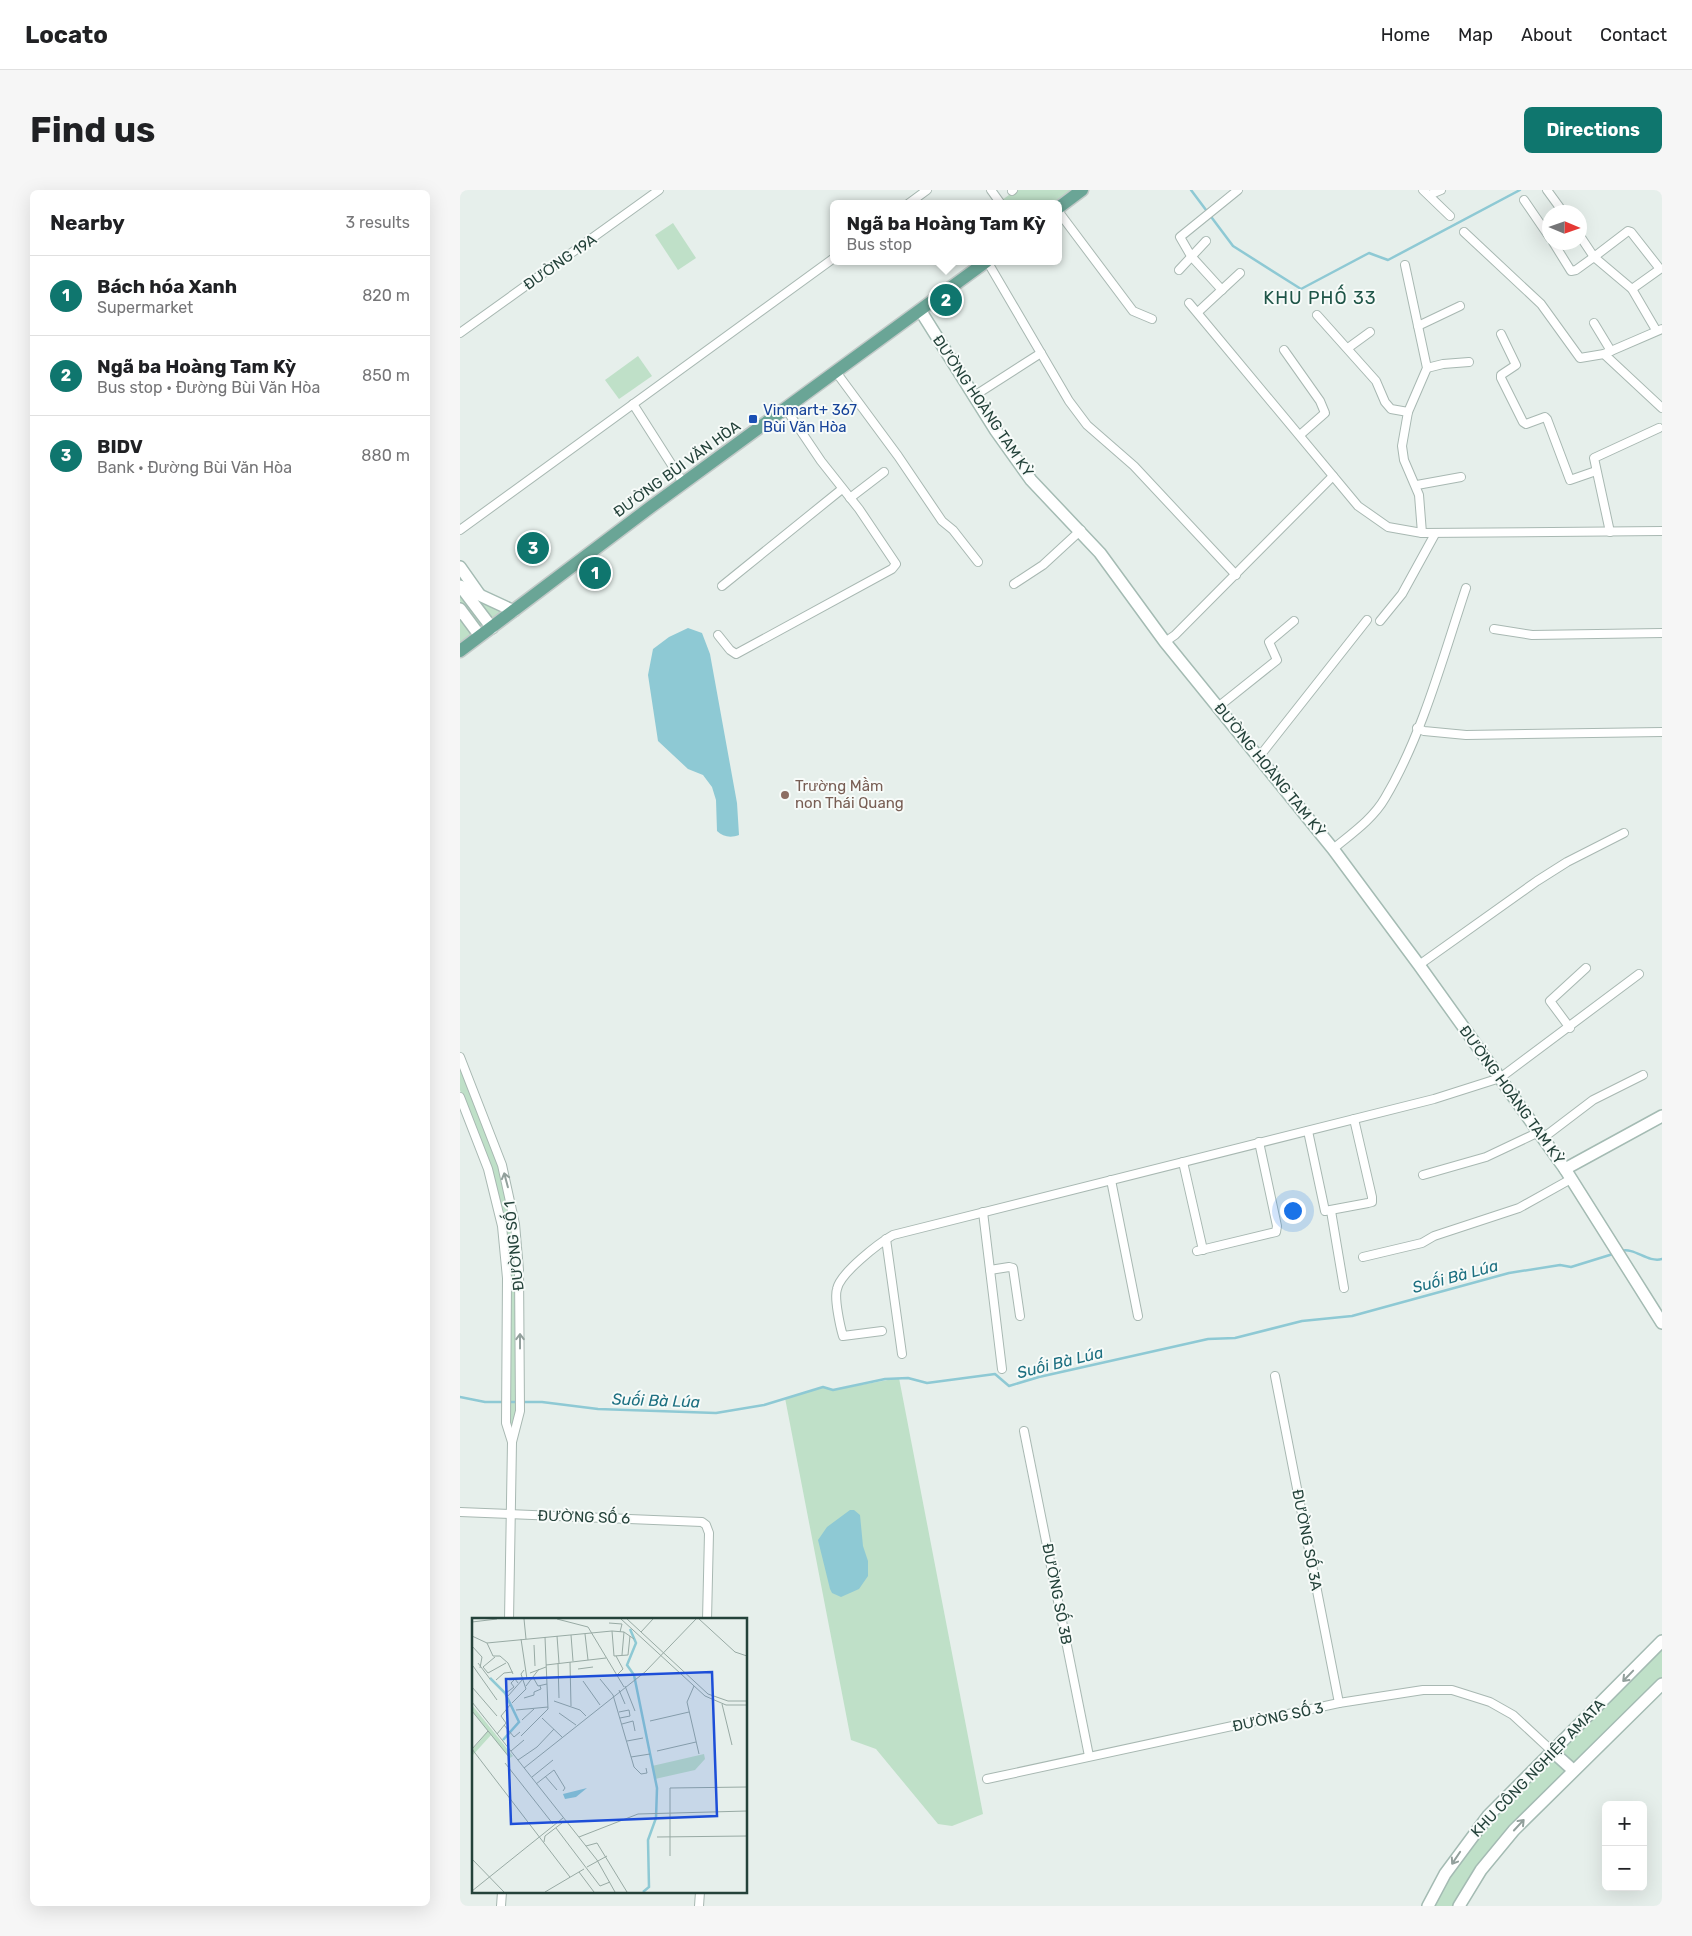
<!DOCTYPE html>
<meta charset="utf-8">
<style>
:root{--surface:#fff;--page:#f6f6f6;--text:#202124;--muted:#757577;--line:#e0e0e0;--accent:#0f766e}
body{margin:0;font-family:Rubik,sans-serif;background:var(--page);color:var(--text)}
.controls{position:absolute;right:15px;bottom:15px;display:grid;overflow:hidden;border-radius:8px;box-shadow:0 5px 20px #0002}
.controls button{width:45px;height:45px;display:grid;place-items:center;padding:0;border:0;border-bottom:1px solid var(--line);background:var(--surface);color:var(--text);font:25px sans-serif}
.compass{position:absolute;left:1082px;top:15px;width:45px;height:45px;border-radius:50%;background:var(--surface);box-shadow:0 5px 20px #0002;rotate:92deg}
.you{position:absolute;left:832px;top:1020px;width:18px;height:18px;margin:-12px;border:4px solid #fff;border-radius:50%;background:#1a73e8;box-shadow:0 0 0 8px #1a73e833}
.badge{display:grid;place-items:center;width:32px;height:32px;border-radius:50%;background:var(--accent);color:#fff;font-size:16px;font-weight:700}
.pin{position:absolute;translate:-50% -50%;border:2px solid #fff;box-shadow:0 1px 5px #0006}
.popup{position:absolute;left:370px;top:10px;width:232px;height:65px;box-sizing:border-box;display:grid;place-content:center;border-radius:8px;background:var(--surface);filter:drop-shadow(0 1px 4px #0005);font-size:16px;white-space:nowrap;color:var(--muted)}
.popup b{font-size:19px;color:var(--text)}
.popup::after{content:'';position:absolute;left:50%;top:100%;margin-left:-10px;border:10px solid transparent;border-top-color:var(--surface)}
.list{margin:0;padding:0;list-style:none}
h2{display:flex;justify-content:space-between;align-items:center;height:65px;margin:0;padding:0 20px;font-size:21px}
h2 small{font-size:16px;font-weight:400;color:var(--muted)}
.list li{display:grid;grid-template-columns:32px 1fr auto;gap:15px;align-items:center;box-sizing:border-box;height:80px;padding:0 20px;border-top:1px solid var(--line)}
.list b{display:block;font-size:19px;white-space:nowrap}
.list p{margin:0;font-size:16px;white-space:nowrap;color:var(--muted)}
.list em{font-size:16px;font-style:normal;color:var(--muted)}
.map{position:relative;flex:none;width:1202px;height:1716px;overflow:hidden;border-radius:8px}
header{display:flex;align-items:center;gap:30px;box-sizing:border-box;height:70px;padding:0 25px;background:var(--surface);border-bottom:1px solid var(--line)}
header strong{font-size:24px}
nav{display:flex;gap:28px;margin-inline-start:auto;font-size:18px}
.intro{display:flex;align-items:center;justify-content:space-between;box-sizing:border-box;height:120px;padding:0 30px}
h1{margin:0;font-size:35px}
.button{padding:12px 22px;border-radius:8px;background:var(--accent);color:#fff;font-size:18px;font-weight:700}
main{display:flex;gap:30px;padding:0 30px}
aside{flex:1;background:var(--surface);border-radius:8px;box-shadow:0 5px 20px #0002}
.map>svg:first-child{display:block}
.green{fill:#bfe0c8}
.water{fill:#8ec9d4}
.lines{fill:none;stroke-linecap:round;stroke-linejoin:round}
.stream{stroke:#8ec9d4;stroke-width:2.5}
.street-casing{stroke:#a8b8b2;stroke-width:10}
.secondary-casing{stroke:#a4bbb3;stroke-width:14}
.primary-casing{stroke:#c2cac8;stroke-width:15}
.street{stroke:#fff;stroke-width:8}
.secondary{stroke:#fff;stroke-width:11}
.primary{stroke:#6aa596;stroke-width:12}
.oneway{stroke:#92a09c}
.transit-dot{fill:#1a4fb4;stroke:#f7fbf9;stroke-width:2}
.education-dot{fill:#8d6e63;stroke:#f7fbf9;stroke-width:2}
.labels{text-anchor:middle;stroke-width:4;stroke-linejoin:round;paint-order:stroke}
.street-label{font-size:15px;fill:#24423a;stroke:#f7fbf9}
.transit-label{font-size:15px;fill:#164399;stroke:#f7fbf9;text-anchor:start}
.education-label{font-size:15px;fill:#785e54;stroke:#f7fbf9;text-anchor:start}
.water-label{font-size:16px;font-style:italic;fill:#1c6f80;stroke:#f7fbf9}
.quarter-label{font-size:18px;letter-spacing:1px;fill:#1f5548;stroke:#f7fbf9}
.inset-river{fill:none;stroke:#8ec9d4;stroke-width:2.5}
.inset-road{fill:none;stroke:#98aaa4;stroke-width:1}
.view{fill:#1d4ed8;fill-opacity:0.15;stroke:#1d4ed8;stroke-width:2.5}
.inset-edge{fill:none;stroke:#24423a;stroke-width:2.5}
</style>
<header>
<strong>Locato</strong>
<nav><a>Home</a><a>Map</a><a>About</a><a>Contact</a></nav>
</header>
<div class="intro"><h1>Find us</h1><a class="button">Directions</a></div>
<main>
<aside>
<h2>Nearby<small>3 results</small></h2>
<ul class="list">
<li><span class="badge">1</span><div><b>Bách hóa Xanh</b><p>Supermarket</p></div><em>820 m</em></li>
<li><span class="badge">2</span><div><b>Ngã ba Hoàng Tam Kỳ</b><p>Bus stop · Đường Bùi Văn Hòa</p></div><em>850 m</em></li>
<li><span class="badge">3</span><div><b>BIDV</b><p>Bank · Đường Bùi Văn Hòa</p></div><em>880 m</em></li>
</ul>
</aside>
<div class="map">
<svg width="1202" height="1716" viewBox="0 0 1202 1716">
<rect width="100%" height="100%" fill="#e6efeb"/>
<g class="green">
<path d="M 556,0 L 616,0 L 598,14 L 545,14 L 542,10 Z"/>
<path d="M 213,33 L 236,68 L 218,80 L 195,45 Z"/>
<path d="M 178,166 L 192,186 L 159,209 L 145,190 Z"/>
<path d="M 0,403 L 25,437 L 21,440 L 0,411 Z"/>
<path d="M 15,406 L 45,422 L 33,432 Z"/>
<path d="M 0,427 L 14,445 L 0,456 Z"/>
<path d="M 0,875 L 39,975 L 52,1031 L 44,1033 L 31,979 L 0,900 Z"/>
<path d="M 52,1037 L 55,1061 L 57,1221 L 52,1243 L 49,1233 L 45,1038 Z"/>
<path d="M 439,1188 L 523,1624 L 492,1636 L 478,1634 L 416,1559 L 391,1550 L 325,1208 L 363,1197 L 373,1200 Z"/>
<path d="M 1202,1458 L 1202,1488 L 1111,1576 L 1098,1563 Z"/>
<path d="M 1094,1566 L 1107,1579 L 1034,1655 L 994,1716 L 973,1716 L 989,1686 L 1031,1629 Z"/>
</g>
<g class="water">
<path d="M 228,438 L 242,443 L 250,464 L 277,613 L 279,645 C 271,648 263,647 257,641 L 256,610 L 252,597 L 243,585 L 228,579 L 198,551 L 188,485 L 193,459 L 209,447 Z"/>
<path d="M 390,1320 L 394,1320 L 400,1325 L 403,1356 L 408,1371 L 408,1386 L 399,1399 L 381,1407 L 372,1403 L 370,1399 L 358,1350 L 367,1337 Z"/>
</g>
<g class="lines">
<g class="stream">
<path d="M 731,0 L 773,56 L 841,99 L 909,63 L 928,70 L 1060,0"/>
<path d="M 1161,1061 C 1175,1057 1187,1073 1202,1069"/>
<path d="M 0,1207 L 25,1212 L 82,1212 L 138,1219 L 256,1223 L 304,1215 L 363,1197 L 373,1200 L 425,1189 L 448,1188 L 467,1193 L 535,1184 L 549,1196 L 579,1187 L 748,1149 L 775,1148 L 842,1131 L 892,1126 L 1049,1083 L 1100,1075 L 1111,1077 L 1153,1064"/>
</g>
<defs>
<g id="street">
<path d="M 531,0 L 541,14"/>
<path d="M 963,0 L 990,26"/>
<path d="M 1087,0 L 1103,22"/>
<path d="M 552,1 L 553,0"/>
<path d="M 969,5 L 981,0"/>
<path d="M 1064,10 L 1090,48"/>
<path d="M 448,14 L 467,0"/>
<path d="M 598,21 L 673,121 L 692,129"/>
<path d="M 1004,42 L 1081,114 L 1120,168 L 1144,164 L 1202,139"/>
<path d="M 1120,46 L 1134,67 L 1168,41 L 1171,42 L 1200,79 L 1172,99"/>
<path d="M 1093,52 L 1111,81 L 1116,80 L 1134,67 L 1172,99 L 1196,140"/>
<path d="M 527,71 L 609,211 L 627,235 L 674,276 L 776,385"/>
<path d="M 945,75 L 967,178 L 948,222 L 942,256 L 944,270 L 959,305 L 962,343"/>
<path d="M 719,80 L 746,51"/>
<path d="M 762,100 L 731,66 L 720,47 L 778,0"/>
<path d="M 729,113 L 898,316 L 928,337 L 962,343 L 1202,341"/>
<path d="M 738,122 L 780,83"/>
<path d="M 857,125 L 916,191 L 925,212 L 931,219 L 948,222"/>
<path d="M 1134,133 L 1151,161"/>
<path d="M 958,136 L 1000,116"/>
<path d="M 0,143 L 199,0"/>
<path d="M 1041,144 L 1056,175 L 1041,185 L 1041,188 L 1063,232 L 1066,234 L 1085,227 L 1087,229 L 1110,290 L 1136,281"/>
<path d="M 888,158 L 910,142"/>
<path d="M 824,160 L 860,211 L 865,223 L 840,245"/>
<path d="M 1144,164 L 1202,218"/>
<path d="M 967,178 L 983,174 L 1009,172"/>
<path d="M 376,182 L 438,266 L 482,331 L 493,340 L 518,372"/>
<path d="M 514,206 L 581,163"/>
<path d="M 173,214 L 224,294"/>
<path d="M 957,295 L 1001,287"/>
<path d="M 390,308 L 424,282"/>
<path d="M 0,340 L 374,68"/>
<path d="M 1150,342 L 1134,268 L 1199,238"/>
<path d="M 554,394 L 583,375 L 621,340"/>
<path d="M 262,396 L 382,299"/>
<path d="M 920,431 L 942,404 L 975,344"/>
<path d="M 1034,439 L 1072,445 L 1202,443"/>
<path d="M 258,445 L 270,460 L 276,464 L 432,379 L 436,374 L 399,319 L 361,271 L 326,219"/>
<path d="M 705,452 L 715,445 L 873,286"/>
<path d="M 758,517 L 817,470 L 809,452 L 834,431"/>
<path d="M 957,538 L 964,541 L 1006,545 L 1202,542"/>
<path d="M 799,567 L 907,430"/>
<path d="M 873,659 C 891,644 913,629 925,608 C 962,546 983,467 1006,398"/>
<path d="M 959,775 L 1077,691 L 1107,672 L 1164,643"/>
<path d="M 1110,838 L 1090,811 L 1126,778"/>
<path d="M 0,867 L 42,975 L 55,1034 L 59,1080 L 60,1221 L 52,1252"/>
<path d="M 0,907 L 28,979 L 42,1036 L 47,1088 L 46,1233 L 52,1252 L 49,1430"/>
<path d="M 848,941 L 865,1021 L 908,1013 L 912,1012 L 912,1007 L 894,929"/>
<path d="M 1083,948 L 1133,910 L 1183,885"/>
<path d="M 723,972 L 743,1060"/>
<path d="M 963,985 L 1026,967 L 1079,942"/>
<path d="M 651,990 L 678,1126"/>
<path d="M 871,1021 L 884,1098"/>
<path d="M 523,1022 L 542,1179"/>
<path d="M 426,1049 L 442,1164"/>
<path d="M 737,1061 L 816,1042 L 817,1036 L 799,952"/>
<path d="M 903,1067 L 962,1053 L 974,1046 L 1059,1018 L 1111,989"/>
<path d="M 530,1080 L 549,1077 L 553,1078 L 560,1126"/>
<path d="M 422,1141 L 383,1146 C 380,1136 374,1108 377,1099 C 380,1083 419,1053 433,1045 L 974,909 L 1040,888 L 1179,784"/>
<path d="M 815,1186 L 879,1513"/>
<path d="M 564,1241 L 629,1566"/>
<path d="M 0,1322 L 242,1332 L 246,1335 L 249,1343 L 247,1430"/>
<path d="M 527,1589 L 879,1513 L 963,1500 L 992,1500 L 1030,1512 L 1053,1525 L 1093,1562"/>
<path d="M 41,1716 L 42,1702"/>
<path d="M 239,1716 L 240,1702"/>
</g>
<g id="secondary">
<path d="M 460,120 L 536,241 L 571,290 L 640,363 L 705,452 L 873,659 L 959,775 L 1105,979 L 1202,1133"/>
<path d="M 0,377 L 19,404"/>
<path d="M 0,396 L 54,421"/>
<path d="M 1,397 L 32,438"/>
<path d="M 0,419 L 20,446"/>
<path d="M 1105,979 L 1202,926"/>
<path d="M 1093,1562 L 1113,1580"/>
<path d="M 968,1716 L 985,1684 L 1028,1626 L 1202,1451"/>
<path d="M 999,1716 L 1021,1680 L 1054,1640 L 1202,1494"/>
</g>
<g id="primary">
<path d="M 598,18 L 622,0"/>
<path d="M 0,461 L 192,316 L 527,71"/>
</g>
</defs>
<use href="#street" class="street-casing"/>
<use href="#secondary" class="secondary-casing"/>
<use href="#primary" class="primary-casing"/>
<use href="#street" class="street"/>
<use href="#secondary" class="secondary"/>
<use href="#primary" class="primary"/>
</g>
<defs><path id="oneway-shaft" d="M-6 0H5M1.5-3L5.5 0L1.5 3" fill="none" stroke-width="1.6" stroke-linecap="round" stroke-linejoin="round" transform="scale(1.25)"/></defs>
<g class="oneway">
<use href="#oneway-shaft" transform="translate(46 990) rotate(-105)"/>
<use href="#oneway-shaft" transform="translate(60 1151) rotate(-90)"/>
<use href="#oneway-shaft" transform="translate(1168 1486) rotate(134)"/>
<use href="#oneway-shaft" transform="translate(1059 1635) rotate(-47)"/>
<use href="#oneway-shaft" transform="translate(996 1668) rotate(124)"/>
</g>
<rect class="transit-dot" x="288" y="224" width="10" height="10" rx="2.5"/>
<circle class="education-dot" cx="325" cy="605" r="5"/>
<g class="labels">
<g class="street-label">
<text transform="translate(100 72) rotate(-35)" y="5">ĐƯỜNG 19A</text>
<text transform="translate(523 216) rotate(56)" y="5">ĐƯỜNG HOÀNG TAM KỲ</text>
<text transform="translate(217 279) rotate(-36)" y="5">ĐƯỜNG BÙI VĂN HÒA</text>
<text transform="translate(810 580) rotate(51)" y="5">ĐƯỜNG HOÀNG TAM KỲ</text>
<text transform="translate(1052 905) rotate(54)" y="5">ĐƯỜNG HOÀNG TAM KỲ</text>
<text transform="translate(54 1056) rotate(-96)" y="5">ĐƯỜNG SỐ 1</text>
<text transform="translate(124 1327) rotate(2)" y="5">ĐƯỜNG SỐ 6</text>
<text transform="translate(847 1350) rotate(79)" y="5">ĐƯỜNG SỐ 3A</text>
<text transform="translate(597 1404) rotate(79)" y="5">ĐƯỜNG SỐ 3B</text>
<text transform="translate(818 1527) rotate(-12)" y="5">ĐƯỜNG SỐ 3</text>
<text transform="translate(1078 1578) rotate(-46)" y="5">KHU CÔNG NGHIỆP AMATA</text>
</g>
<g class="transit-label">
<text x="303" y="225">Vinmart+ 367<tspan x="303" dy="17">Bùi Văn Hòa</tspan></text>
</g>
<g class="education-label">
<text x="335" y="601">Trường Mầm<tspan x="335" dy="17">non Thái Quang</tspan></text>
</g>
<g class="water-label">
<text transform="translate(995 1086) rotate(-15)" y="6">Suối Bà Lúa</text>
<text transform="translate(600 1172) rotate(-14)" y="6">Suối Bà Lúa</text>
<text transform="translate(196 1210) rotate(2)" y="6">Suối Bà Lúa</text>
</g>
<g class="quarter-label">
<text x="860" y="114">KHU PHỐ 33</text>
</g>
</g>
<g transform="translate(12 1428)">
<rect width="275" height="275" fill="#e6efeb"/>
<path d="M 0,87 L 41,138 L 38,140 L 19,117 L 0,138 L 0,132 L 16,113 L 0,93 ZM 232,136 L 233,141 L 223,152 L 183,161 L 180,148 Z" fill="#bfe0c8"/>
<path d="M 115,170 L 104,179 L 93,181 L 91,176 Z" fill="#8ec9d4"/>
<path class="inset-river" d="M 158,11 L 164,25 L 155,47 L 162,57 L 185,170 L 184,200 L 176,222 L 177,269 L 171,274M 18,60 L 33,75 L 47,104 L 31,122"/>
<path class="inset-road" d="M 52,1 L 54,21M 85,1 L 116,9 L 152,69M 149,1 L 233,78 L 254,87 L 275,87M 155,1 L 236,76 L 256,83 L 275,83M 227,1 L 263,34 L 275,38M 0,4 L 25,1M 137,5 L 150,6 L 148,14M 140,13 L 142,38 L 156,37 L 158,18M 169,14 L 181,1M 113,16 L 116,42M 99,17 L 101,43M 0,18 L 15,25 L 140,13 L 152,14 L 162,21M 85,18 L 87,45M 49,21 L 55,61M 15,25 L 21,38 L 28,38 L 36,45 L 41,56M 62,27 L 63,48M 0,28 L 10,39 L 8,50M 150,37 L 152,14M 144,38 L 151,51 L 145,57M 23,39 L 11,49 L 16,55 L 34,45M 98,44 L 99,88M 6,45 L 18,61M 86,45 L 87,80M 74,47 L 134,40M 1,48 L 25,82M 106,51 L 121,49M 58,55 L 74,49M 62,61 L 66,68 L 75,66M 128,61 L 141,77 L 162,149 L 169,156 L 175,155 L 174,150M 24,62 L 32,55 L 41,54M 111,63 L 128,87M 54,68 L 67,51M 153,68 L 163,93M 222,68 L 215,84 L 227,136M 0,69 L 25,98M 147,72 L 153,86M 34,75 L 42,69 L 39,65 L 43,61 L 46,65M 36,78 L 51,61M 52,80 L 62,77 L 62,74 L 69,71 L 68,68M 82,83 L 108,92 L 114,98M 0,84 L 125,242 L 143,274M 40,85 L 54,71 L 49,56 L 52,52M 250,86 L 260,127M 44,92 L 76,89M 0,93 L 37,139M 147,94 L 157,92 L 158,98 L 148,100M 87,95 L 104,107M 70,100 L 90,119M 50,102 L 62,91M 178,103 L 217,94M 150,106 L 161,103 L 163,113M 32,107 L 42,119 L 48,114M 25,116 L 34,105 L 29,98 L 38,87M 49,118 L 76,91 L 73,19M 155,123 L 171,120M 0,131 L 98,259M 0,131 L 16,113M 39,133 L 52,122M 185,133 L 224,124M 159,139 L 178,136M 46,142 L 65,129 L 82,111M 275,142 L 275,177M 33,145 L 81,206M 52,150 L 173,54 L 224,1M 73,158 L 85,172M 60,159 L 81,142M 64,166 L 82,152 L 93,170 L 91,173M 84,210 L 128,268 L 138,264M 107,219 L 166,196 L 275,193M 185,219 L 275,218M 72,224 L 73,218 L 90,205M 114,228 L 125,225 L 155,274M 198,238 L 198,170 L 275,169M 0,241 L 32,274M 115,249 L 135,238M 107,254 L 122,274M 0,273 L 91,200M 73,274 L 112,251"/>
<path class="view" d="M 240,54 L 245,198 L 39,206 L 34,61 Z"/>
<rect width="275" height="275" class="inset-edge"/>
</g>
</svg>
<div class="controls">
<button>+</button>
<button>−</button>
</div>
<svg class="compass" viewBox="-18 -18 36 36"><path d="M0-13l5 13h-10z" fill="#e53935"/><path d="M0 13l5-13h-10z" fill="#757577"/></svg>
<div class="you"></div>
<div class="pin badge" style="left:135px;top:383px">1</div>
<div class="pin badge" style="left:486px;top:110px">2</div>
<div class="popup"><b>Ngã ba Hoàng Tam Kỳ</b>Bus stop</div>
<div class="pin badge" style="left:73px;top:358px">3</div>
</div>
</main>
